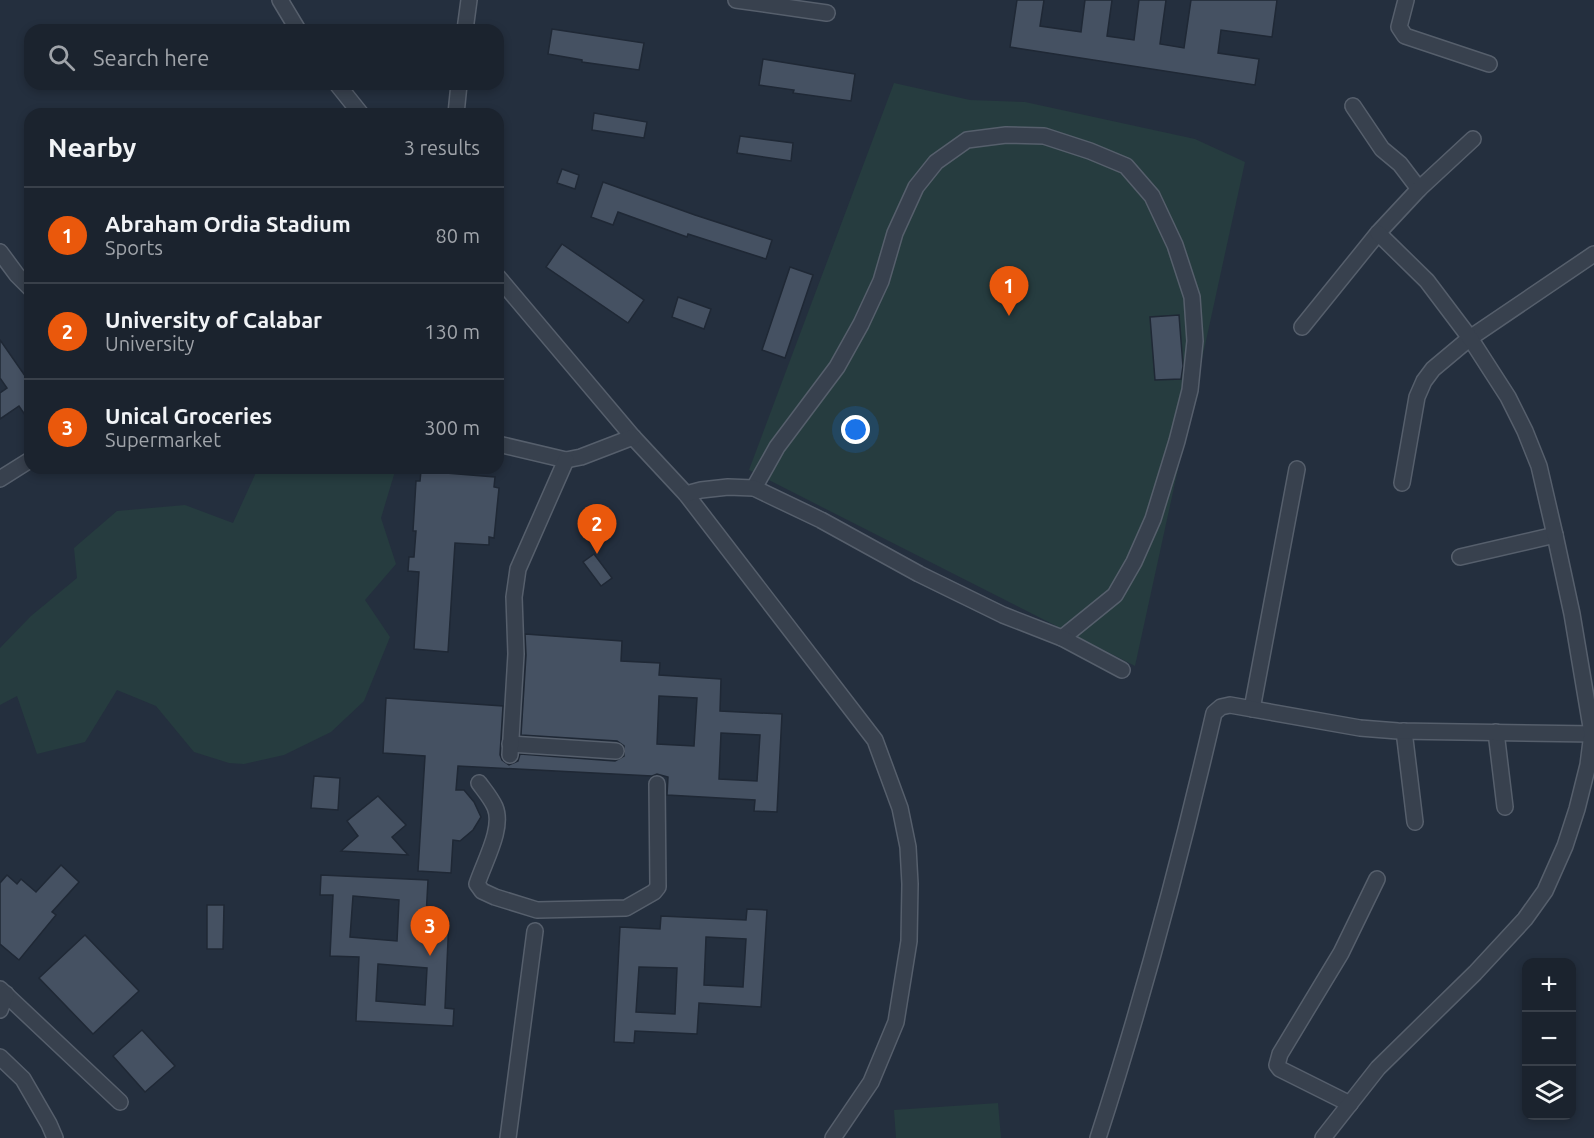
<!DOCTYPE html>
<meta charset="utf-8">
<style>
:root{--surface:#1b232e;--page:#242b36;--text:#f1f3f6;--muted:#a0a4aa;--line:#39404a;--accent:#ea580c}
body{margin:0;font-family:Ubuntu,sans-serif;background:var(--page);color:var(--text)}
.controls{position:absolute;right:18px;bottom:18px;display:grid;overflow:hidden;border-radius:12px;box-shadow:0 3px 9px #0003}
.controls button{width:54px;height:54px;display:grid;place-items:center;padding:0;border:0;border-bottom:2px solid var(--line);background:var(--surface);color:var(--text);font:30px sans-serif}
.you{position:absolute;left:856px;top:430px;width:21px;height:21px;margin:-15px;border:4px solid #fff;border-radius:50%;background:#1a73e8;box-shadow:0 0 0 9px #1a73e833}
.badge{display:grid;place-items:center;width:39px;height:39px;border-radius:50%;background:var(--accent);color:#fff;font-size:20px;font-weight:700}
.pin{position:absolute;translate:-50% -50px;filter:drop-shadow(0 2px 3px #0008)}
.pin::after{content:'';position:absolute;top:32px;width:21px;height:18px;background:inherit;clip-path:polygon(0 0,100% 0,50% 100%)}
.list{margin:0;padding:0;list-style:none}
h2{display:flex;justify-content:space-between;align-items:center;height:78px;margin:0;padding:0 24px;font-size:26px}
h2 small{font-size:20px;font-weight:400;color:var(--muted)}
.list li{display:grid;grid-template-columns:39px 1fr auto;gap:18px;align-items:center;box-sizing:border-box;height:96px;padding:0 24px;border-top:2px solid var(--line)}
.list b{display:block;font-size:22px;white-space:nowrap}
.list p{margin:0;font-size:20px;white-space:nowrap;color:var(--muted)}
.list em{font-size:20px;font-style:normal;color:var(--muted)}
.icon{flex:none;width:33px;height:33px;fill:none;stroke:currentColor;stroke-width:2;stroke-linecap:round;stroke-linejoin:round}
.map{position:relative;flex:none;width:1594px;height:1138px;overflow:hidden}
.search{position:absolute;background:var(--surface);box-shadow:0 3px 9px #0003;left:24px;top:24px;width:480px;height:66px;display:flex;align-items:center;gap:15px;box-sizing:border-box;padding:0 21px;border-radius:18px;color:var(--muted);font-size:22px}
.panel{position:absolute;background:var(--surface);box-shadow:0 3px 9px #0003;left:24px;top:108px;width:480px;height:366px;border-radius:18px}
.map>svg:first-child{display:block}
.green{fill:#263c3f}
.building{fill:#455162;stroke:#1f2835;stroke-width:1.5;fill-rule:evenodd}
.lines{fill:none;stroke-linecap:round;stroke-linejoin:round}
.minor-casing{stroke:#565f6c;stroke-width:18}
.minor{stroke:#38414e;stroke-width:15}
</style>
<div class="map">
<svg width="1594" height="1138" viewBox="0 0 1594 1138">
<rect width="100%" height="100%" fill="#242f3e"/>
<g class="green">
<path d="M 894,83 L 970,100 L 1025,102 L 1195,139 L 1245,162 L 1135,666 L 749,470 Z"/>
<path d="M 258,468 L 396,468 L 381,518 L 396,564 L 365,600 L 390,637 L 364,701 L 331,732 L 284,755 L 244,764 L 229,763 L 194,752 L 156,706 L 117,690 L 85,742 L 37,754 L 17,696 L 0,705 L 0,648 L 31,616 L 77,578 L 74,548 L 117,511 L 185,505 L 233,523 Z"/>
<path d="M 998,1103 L 1001,1138 L 896,1138 L 894,1110 Z"/>
</g>
<g class="building">
<path d="M 1017,0 L 1044,0 L 1040,26 L 1081,32 L 1085,0 L 1112,0 L 1107,36 L 1134,40 L 1139,0 L 1166,0 L 1160,44 L 1184,48 L 1191,0 L 1277,0 L 1272,37 L 1221,30 L 1218,53 L 1259,59 L 1255,85 L 1010,47 Z"/>
<path d="M 552,29 L 644,43 L 639,70 L 582,62 L 582,60 L 548,54 Z"/>
<path d="M 763,59 L 855,74 L 851,101 L 793,93 L 794,90 L 759,85 Z"/>
<path d="M 594,113 L 647,122 L 644,138 L 592,130 Z"/>
<path d="M 740,136 L 793,143 L 791,161 L 737,153 Z"/>
<path d="M 562,169 L 579,175 L 575,189 L 557,183 Z"/>
<path d="M 603,182 L 695,215 L 772,240 L 766,259 L 688,234 L 687,237 L 618,212 L 613,225 L 591,217 Z"/>
<path d="M 562,244 L 644,300 L 628,323 L 546,267 Z"/>
<path d="M 790,267 L 813,275 L 785,358 L 762,350 Z"/>
<path d="M 678,297 L 711,309 L 704,329 L 672,317 Z"/>
<path d="M 1179,315 L 1183,366 L 1181,379 L 1155,380 L 1150,317 Z"/>
<path d="M 0,340 L 30,383 L 30,422 L 19,406 L 0,419 L 0,393 L 7,388 L 0,378 Z"/>
<path d="M 421,471 L 495,477 L 494,487 L 499,488 L 494,538 L 489,537 L 489,545 L 455,543 L 448,652 L 414,649 L 419,572 L 408,571 L 409,557 L 414,557 L 416,531 L 413,531 L 415,498 L 416,481 L 420,481 Z"/>
<path d="M 594,554 L 612,578 L 601,586 L 583,562 Z"/>
<path d="M 525,634 L 622,641 L 621,661 L 660,663 L 659,675 L 721,679 L 720,711 L 782,714 L 777,812 L 754,811 L 755,800 L 667,795 L 668,777 L 657,774 L 652,776 L 458,766 L 456,790 L 464,790 L 474,802 L 481,817 L 473,830 L 460,841 L 453,840 L 451,873 L 418,871 L 425,756 L 383,753 L 386,698 L 503,706 L 500,755 L 502,760 L 509,765 L 518,761 L 520,754 L 615,761 L 624,756 L 624,746 L 617,741 L 521,735 L 526,655 ZM 659,696 L 697,698 L 694,746 L 657,744 ZM 721,733 L 760,735 L 757,781 L 719,779 Z"/>
<path d="M 314,776 L 340,778 L 338,810 L 311,808 Z"/>
<path d="M 378,796 L 406,825 L 392,837 L 408,855 L 341,851 L 358,836 L 347,821 Z"/>
<path d="M 61,865 L 79,882 L 52,912 L 56,915 L 19,960 L 0,944 L 0,883 L 7,875 L 17,884 L 21,879 L 36,892 Z"/>
<path d="M 321,875 L 428,880 L 426,917 L 449,918 L 445,1008 L 454,1009 L 453,1026 L 356,1021 L 359,957 L 330,956 L 333,895 L 320,895 ZM 353,896 L 399,900 L 397,941 L 350,937 ZM 378,964 L 427,968 L 425,1005 L 376,1001 Z"/>
<path d="M 207,905 L 224,905 L 223,949 L 207,949 Z"/>
<path d="M 747,909 L 767,910 L 761,1007 L 699,1003 L 697,1034 L 635,1031 L 634,1043 L 614,1042 L 620,927 L 660,929 L 661,916 L 746,920 ZM 706,937 L 746,939 L 743,987 L 704,985 ZM 639,967 L 677,968 L 675,1014 L 636,1012 Z"/>
<path d="M 85,935 L 139,991 L 93,1034 L 39,978 Z"/>
<path d="M 142,1030 L 175,1066 L 145,1092 L 113,1056 Z"/>
</g>
<g class="lines">
<defs>
<g id="minor">
<path d="M 280,0 L 298,30"/>
<path d="M 736,0 L 827,13"/>
<path d="M 1406,0 L 1399,27 L 1405,36 L 1489,64"/>
<path d="M 465,30 L 469,0"/>
<path d="M 337,84 L 361,114"/>
<path d="M 1353,106 L 1382,149 L 1400,164 L 1419,189"/>
<path d="M 456,114 L 459,84"/>
<path d="M 0,252 L 17,275 L 30,288"/>
<path d="M 498,277 L 633,437 L 686,494 L 875,740 L 900,808 L 908,847 L 910,884 L 909,941 L 896,1022 L 871,1082 L 833,1138"/>
<path d="M 1302,327 L 1378,233 L 1419,189 L 1473,139"/>
<path d="M 498,444 L 566,460 L 581,457 L 633,437"/>
<path d="M 0,479 L 30,460"/>
<path d="M 1402,483 L 1417,397 L 1424,381 L 1433,369 L 1470,338 L 1594,254"/>
<path d="M 754,488 L 777,447 L 837,367 L 861,324 L 881,281 L 895,233 L 916,187 L 936,162 L 967,140 L 1006,135 L 1044,136 L 1090,151 L 1126,166 L 1152,196 L 1175,245 L 1192,297 L 1195,341 L 1190,390 L 1177,441 L 1153,519 L 1134,562 L 1115,595 L 1062,638"/>
<path d="M 686,494 L 701,490 L 728,487 L 754,488 L 821,520 L 919,574 L 1003,615 L 1062,638 L 1122,670"/>
<path d="M 1460,557 L 1555,535"/>
<path d="M 1252,709 L 1297,469"/>
<path d="M 1404,731 L 1415,822"/>
<path d="M 1496,732 L 1505,807"/>
<path d="M 510,744 L 616,751"/>
<path d="M 510,755 L 516,654 L 514,597 L 518,569 L 566,460"/>
<path d="M 479,783 C 484,790 491,798 495,807 C 504,828 484,862 477,884 L 482,891 L 495,897 L 537,910 L 626,908 L 654,892 L 658,887 L 657,784"/>
<path d="M 0,989 L 120,1102"/>
<path d="M 0,1010 L 6,994"/>
<path d="M 0,1057 L 23,1079 L 49,1124 L 55,1138"/>
<path d="M 1350,1104 L 1280,1069 L 1277,1065 L 1280,1054 L 1341,953 L 1377,879"/>
<path d="M 508,1138 L 535,931"/>
<path d="M 1098,1138 C 1143,999 1181,856 1214,713 L 1221,707 L 1230,705 L 1360,728 L 1398,731 L 1594,734"/>
<path d="M 1323,1138 L 1378,1068 L 1475,973 L 1525,919 L 1545,891 L 1565,846 L 1577,809 L 1588,765 L 1592,733 L 1572,614 L 1555,535 L 1539,466 L 1525,431 L 1508,397 L 1470,338 L 1427,281 L 1378,233"/>
</g>
</defs>
<use href="#minor" class="minor-casing"/>
<use href="#minor" class="minor"/>
</g>
</svg>
<div class="controls">
<button>+</button>
<button>−</button>
<button><svg class="icon" aria-label="layers" viewBox="0 0 24 24"><path d="M12 4l9 5-9 5-9-5zM3 14l9 5 9-5"/></svg></button>
</div>
<div class="you"></div>
<div class="pin badge" style="left:1009px;top:316px">1</div>
<div class="pin badge" style="left:597px;top:554px">2</div>
<div class="pin badge" style="left:430px;top:956px">3</div>
<div class="search"><svg class="icon" aria-label="search" viewBox="0 0 24 24"><circle cx="10" cy="10" r="6"/><path d="M15 15l6 6"/></svg>Search here</div>
<section class="panel">
<h2>Nearby<small>3 results</small></h2>
<ul class="list">
<li><span class="badge">1</span><div><b>Abraham Ordia Stadium</b><p>Sports</p></div><em>80 m</em></li>
<li><span class="badge">2</span><div><b>University of Calabar</b><p>University</p></div><em>130 m</em></li>
<li><span class="badge">3</span><div><b>Unical Groceries</b><p>Supermarket</p></div><em>300 m</em></li>
</ul>
</section>
</div>
